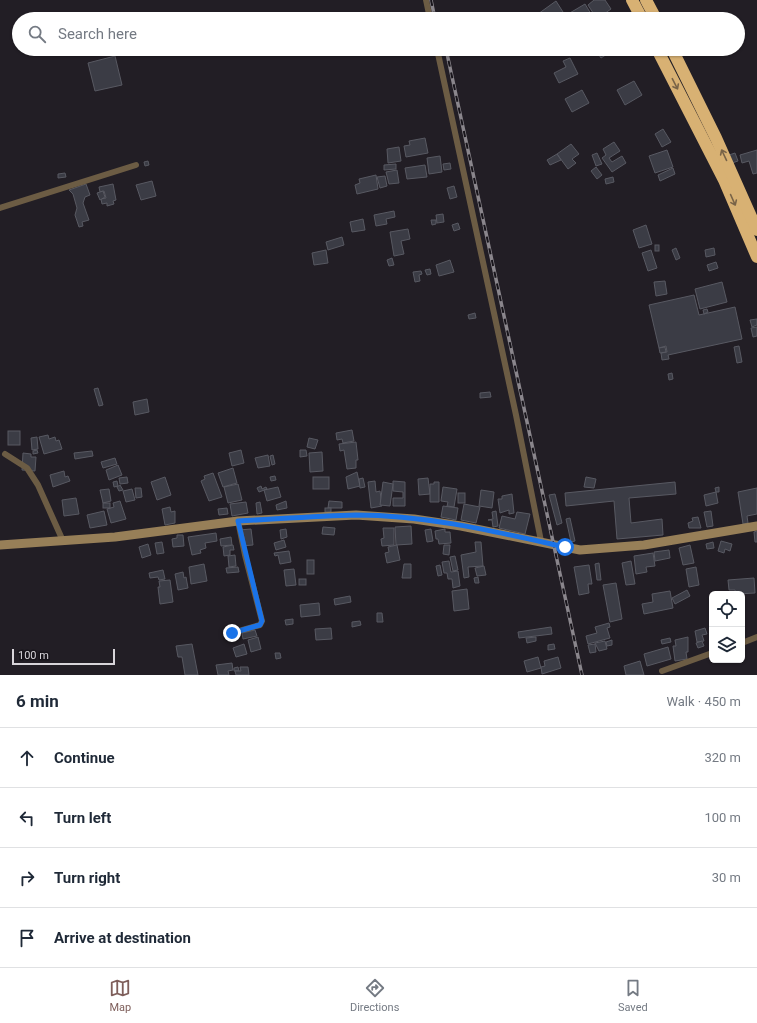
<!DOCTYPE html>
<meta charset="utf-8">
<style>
:root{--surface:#fff;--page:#f6f6f7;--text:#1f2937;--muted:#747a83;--line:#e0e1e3;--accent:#7e5e5a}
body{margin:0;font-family:Roboto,sans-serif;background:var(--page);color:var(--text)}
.controls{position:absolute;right:12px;bottom:12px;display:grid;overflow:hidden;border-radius:6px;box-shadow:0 1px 3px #0004}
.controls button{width:36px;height:36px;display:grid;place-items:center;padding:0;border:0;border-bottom:1px solid var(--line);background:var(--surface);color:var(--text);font:20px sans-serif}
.scale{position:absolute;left:12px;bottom:10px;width:103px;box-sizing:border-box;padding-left:4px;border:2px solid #d8d5da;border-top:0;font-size:11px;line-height:14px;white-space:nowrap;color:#d8d5da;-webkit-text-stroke:3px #18151b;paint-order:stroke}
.stop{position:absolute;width:12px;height:12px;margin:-9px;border:3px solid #1a73e8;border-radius:50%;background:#fff}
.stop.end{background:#1a73e8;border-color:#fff;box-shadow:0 1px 4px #0008}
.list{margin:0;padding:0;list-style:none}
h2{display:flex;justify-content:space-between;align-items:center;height:52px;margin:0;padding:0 16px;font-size:17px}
h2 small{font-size:13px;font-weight:400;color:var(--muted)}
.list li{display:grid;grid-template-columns:26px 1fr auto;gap:12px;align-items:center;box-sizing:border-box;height:60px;padding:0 16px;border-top:1px solid var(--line)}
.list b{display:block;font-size:15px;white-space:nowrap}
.list em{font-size:13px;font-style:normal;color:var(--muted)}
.icon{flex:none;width:22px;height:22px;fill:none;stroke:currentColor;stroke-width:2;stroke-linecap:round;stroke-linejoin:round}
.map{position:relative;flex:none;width:757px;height:675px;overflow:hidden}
.search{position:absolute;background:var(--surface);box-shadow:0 1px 3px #0004;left:12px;right:12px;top:12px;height:44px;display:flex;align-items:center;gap:10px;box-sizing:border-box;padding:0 14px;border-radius:22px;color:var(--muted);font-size:15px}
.sheet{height:292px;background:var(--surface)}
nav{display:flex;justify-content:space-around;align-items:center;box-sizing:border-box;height:56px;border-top:1px solid var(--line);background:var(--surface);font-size:11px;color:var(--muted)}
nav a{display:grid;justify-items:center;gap:2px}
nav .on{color:var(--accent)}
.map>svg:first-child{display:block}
.building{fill:#3b3c45;stroke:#585962}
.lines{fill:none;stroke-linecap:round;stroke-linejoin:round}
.street{stroke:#6c5c44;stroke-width:6}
.secondary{stroke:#977f58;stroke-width:9}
.highway{stroke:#d8b173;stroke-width:12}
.rail-casing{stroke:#8a868c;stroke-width:3.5}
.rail{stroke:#18151b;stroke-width:2;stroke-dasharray:6;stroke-linecap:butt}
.oneway{stroke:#786347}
.route{stroke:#1a73e8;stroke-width:5}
</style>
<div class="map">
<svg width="757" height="675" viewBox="0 0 757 675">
<rect width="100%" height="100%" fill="#221e25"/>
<g class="building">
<path d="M 594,0 L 605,0 L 611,9 L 597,19 L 588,5 Z"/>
<path d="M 556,1 L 563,12 L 553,19 L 531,19 Z"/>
<path d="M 585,4 L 591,14 L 586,17 L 587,19 L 572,19 L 568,14 Z"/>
<path d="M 595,49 L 615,49 L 601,58 Z"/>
<path d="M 115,56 L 122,85 L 95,91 L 88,63 Z"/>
<path d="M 570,58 L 578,74 L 559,83 L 554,73 L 566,67 L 563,61 Z"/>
<path d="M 634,81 L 642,95 L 625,105 L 617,90 Z"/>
<path d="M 582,90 L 589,103 L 572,112 L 565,99 Z"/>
<path d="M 663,129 L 671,142 L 662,147 L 655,134 Z"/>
<path d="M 425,138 L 428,153 L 406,157 L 404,146 L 410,145 L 409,141 Z"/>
<path d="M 614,142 L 620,151 L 609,158 L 612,162 L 622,156 L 626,163 L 612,172 L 602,158 L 606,155 L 603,149 Z"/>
<path d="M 571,144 L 579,154 L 572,159 L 576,163 L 568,169 L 557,154 Z"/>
<path d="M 399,147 L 401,161 L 388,163 L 387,149 Z"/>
<path d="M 667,150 L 673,167 L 655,173 L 649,156 Z"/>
<path d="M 757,150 L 757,173 L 753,174 L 749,161 L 742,163 L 740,155 Z"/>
<path d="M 597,153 L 602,164 L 596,166 L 592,155 Z"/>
<path d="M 735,153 L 738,161 L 732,163 L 729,155 Z"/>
<path d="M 557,154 L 561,160 L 550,165 L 547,160 Z"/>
<path d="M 440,156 L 442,172 L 429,174 L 427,158 Z"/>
<path d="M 148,161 L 149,165 L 145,166 L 144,162 Z"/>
<path d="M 450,163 L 451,169 L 444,170 L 443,164 Z"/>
<path d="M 396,164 L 396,169 L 384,170 L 384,165 Z"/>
<path d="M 425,165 L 427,177 L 407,179 L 405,168 Z"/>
<path d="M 596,167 L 602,175 L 597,179 L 591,171 Z"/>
<path d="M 673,168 L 675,174 L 660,181 L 658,175 Z"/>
<path d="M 397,170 L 399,183 L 389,184 L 386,172 Z"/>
<path d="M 65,173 L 66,177 L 58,178 L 58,174 Z"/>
<path d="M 376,175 L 378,189 L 357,194 L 355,185 L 360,183 L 359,179 Z"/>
<path d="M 385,176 L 387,186 L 380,188 L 377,177 Z"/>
<path d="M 613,177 L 614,182 L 606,184 L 605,179 Z"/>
<path d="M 152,181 L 156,196 L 141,200 L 136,185 Z"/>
<path d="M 86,184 L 90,195 L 85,197 L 83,203 L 89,220 L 82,222 L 83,226 L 79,227 L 75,215 L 77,208 L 73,194 L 69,190 Z"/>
<path d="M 113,184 L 116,200 L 113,201 L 114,204 L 107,206 L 107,203 L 102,204 L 101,199 L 106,198 L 104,191 L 100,192 L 99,187 Z"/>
<path d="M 454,186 L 457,197 L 450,199 L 447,188 Z"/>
<path d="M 103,191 L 105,197 L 100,200 L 97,193 Z"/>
<path d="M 394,211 L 395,217 L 386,219 L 387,224 L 376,226 L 374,215 Z"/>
<path d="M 443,214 L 444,222 L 437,223 L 436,215 Z"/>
<path d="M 363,219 L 365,230 L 352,232 L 350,222 Z"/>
<path d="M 431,220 L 436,220 L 436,224 L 432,225 Z"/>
<path d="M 458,223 L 460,229 L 454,231 L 452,225 Z"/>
<path d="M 646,225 L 652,244 L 639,248 L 633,230 Z"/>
<path d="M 408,229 L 410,239 L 401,241 L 404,254 L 394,256 L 390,232 Z"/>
<path d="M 342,237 L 344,245 L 328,250 L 326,242 Z"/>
<rect x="655" y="245" width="4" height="6"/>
<path d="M 676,248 L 680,258 L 676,260 L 672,250 Z"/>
<path d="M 714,248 L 715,255 L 706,257 L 705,250 Z"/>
<path d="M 326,250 L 328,263 L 314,265 L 312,253 Z"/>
<path d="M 651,250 L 657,268 L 648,271 L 642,253 Z"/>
<path d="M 392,258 L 394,265 L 389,266 L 387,260 Z"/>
<path d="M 450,260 L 454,272 L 439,276 L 436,265 Z"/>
<path d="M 716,262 L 718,268 L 709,271 L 707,265 Z"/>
<path d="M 430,269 L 431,274 L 427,275 L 425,270 Z"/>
<path d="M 421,271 L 422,274 L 419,275 L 420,281 L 415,282 L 413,272 Z"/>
<path d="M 665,281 L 667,294 L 656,296 L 654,282 Z"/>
<path d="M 722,282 L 727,302 L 700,309 L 695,289 Z"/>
<path d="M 694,295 L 699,315 L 735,307 L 742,339 L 668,355 L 669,359 L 662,360 L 661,353 L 667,352 L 666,346 L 659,348 L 649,305 Z"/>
<path d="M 707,309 L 708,312 L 704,314 L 703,310 Z"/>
<path d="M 475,313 L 476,318 L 469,319 L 468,315 Z"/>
<path d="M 757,319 L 757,325 L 752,327 L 750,320 Z"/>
<path d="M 757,327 L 757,336 L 753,337 L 751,328 Z"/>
<path d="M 739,346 L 742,362 L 737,363 L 734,347 Z"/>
<path d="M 665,347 L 666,352 L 660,353 L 659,348 Z"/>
<path d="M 672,373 L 673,379 L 669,380 L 668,374 Z"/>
<path d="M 98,388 L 103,405 L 99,406 L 94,389 Z"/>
<path d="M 490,392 L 491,397 L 480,398 L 480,393 Z"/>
<path d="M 147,399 L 149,412 L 135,415 L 133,402 Z"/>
<path d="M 352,430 L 354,441 L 343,443 L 342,439 L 337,440 L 336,433 Z"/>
<rect x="8" y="431" width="12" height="14"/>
<path d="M 48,435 L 49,439 L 55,437 L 56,441 L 59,440 L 62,449 L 44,454 L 39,437 Z"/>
<path d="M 37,437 L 38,449 L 32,450 L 31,438 Z"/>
<path d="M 309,438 L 318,440 L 315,449 L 307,447 Z"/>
<path d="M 356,442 L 358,460 L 356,460 L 356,468 L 347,469 L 344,450 L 340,451 L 339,444 Z"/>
<path d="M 37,450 L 38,453 L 33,454 L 33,451 Z"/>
<path d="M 241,450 L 244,463 L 232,466 L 229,453 Z"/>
<path d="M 300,450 L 306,450 L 307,456 L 300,457 Z"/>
<path d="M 92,451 L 93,456 L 75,459 L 74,453 Z"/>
<path d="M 322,452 L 323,471 L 310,472 L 309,453 Z"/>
<path d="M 23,453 L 31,454 L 31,457 L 36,457 L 35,471 L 22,470 Z"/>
<path d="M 268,455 L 270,466 L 258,468 L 255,458 Z"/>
<path d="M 273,455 L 275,464 L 272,465 L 270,456 Z"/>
<path d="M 115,458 L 117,464 L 103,468 L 101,462 Z"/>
<path d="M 118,465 L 122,475 L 109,480 L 106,470 Z"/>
<path d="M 233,468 L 237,483 L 223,487 L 218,473 Z"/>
<path d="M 64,471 L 65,477 L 68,476 L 70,481 L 53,487 L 50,475 Z"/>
<path d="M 357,472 L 360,486 L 348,489 L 346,477 Z"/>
<path d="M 213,473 L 222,497 L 209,501 L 201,481 L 205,479 L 204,476 Z"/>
<path d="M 275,476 L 276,480 L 271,481 L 270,477 Z"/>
<path d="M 127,477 L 128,483 L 120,484 L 119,478 Z"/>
<path d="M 165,477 L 171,495 L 157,500 L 151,482 Z"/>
<rect x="313" y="477" width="16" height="12"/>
<path d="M 586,477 L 596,479 L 594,488 L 584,487 Z"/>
<path d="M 363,478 L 365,487 L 360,488 L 359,479 Z"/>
<path d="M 428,478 L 430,494 L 419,495 L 418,479 Z"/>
<path d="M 117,481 L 118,486 L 114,487 L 113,482 Z"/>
<path d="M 375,481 L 376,492 L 380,491 L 382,506 L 371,508 L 368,482 Z"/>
<path d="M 393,481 L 405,482 L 405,506 L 393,506 L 393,498 L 403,498 L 403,492 L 393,491 Z"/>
<path d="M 383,482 L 393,484 L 390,506 L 380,505 Z"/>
<path d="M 434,482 L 439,482 L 439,502 L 430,502 L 430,484 L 434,484 Z"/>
<path d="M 675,482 L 676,494 L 629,498 L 631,523 L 662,519 L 663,535 L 617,539 L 614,501 L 566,506 L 565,493 Z"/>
<path d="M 238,484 L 242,500 L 228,503 L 224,487 Z"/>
<path d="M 120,485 L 123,490 L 119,491 L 117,487 Z"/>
<path d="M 261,486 L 262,489 L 266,487 L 267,489 L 259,492 L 257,488 Z"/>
<path d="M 278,487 L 281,497 L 267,501 L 264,490 Z"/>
<path d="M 443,487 L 457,489 L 454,507 L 447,506 L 448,502 L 441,501 Z"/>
<path d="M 719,487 L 719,492 L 716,492 L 715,488 Z"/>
<path d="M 135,488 L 141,488 L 142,497 L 136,498 Z"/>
<path d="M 757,488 L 757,514 L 747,516 L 748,523 L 743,524 L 738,492 Z"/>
<path d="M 109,489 L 111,501 L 103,503 L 100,490 Z"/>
<path d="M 132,489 L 135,500 L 126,502 L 123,491 Z"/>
<path d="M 481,490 L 494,492 L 492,508 L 479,506 Z"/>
<path d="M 716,492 L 718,503 L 706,506 L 704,495 Z"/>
<rect x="458" y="493" width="7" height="10"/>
<path d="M 512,494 L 514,513 L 509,514 L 509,510 L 500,513 L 498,499 L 502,499 L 502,496 Z"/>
<path d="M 555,494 L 562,523 L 557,525 L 549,495 Z"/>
<path d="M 76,498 L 79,514 L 64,516 L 62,500 Z"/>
<path d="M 120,501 L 126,519 L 111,523 L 107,509 L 114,507 L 113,503 Z"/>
<path d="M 286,501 L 287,508 L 277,510 L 276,505 Z"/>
<path d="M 329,501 L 342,502 L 342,508 L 328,508 Z"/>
<path d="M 246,502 L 248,513 L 232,516 L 230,504 Z"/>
<path d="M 260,502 L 262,513 L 257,514 L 256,503 Z"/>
<rect x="103" y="503" width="7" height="5"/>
<path d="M 464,504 L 480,507 L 476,523 L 461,520 Z"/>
<path d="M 443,506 L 458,508 L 456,520 L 441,517 Z"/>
<path d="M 170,507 L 171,512 L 175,511 L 175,523 L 165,525 L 162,509 Z"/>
<path d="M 227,508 L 228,514 L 219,515 L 218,509 Z"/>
<rect x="325" y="508" width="6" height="4"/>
<path d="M 104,511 L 107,525 L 90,528 L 87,515 Z"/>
<path d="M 496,511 L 498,526 L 493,527 L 492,520 L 488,520 L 493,519 L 492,512 Z"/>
<path d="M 711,511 L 713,526 L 707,527 L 704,512 Z"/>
<path d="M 517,512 L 530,514 L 525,534 L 499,528 L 502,516 L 515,519 Z"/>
<path d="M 698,517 L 701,528 L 689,528 L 688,523 L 693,521 L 692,518 Z"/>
<path d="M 570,518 L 575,541 L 571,542 L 566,519 Z"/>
<path d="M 411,526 L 412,544 L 396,545 L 395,527 Z"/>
<path d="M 323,527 L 335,528 L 334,535 L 322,534 Z"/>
<path d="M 383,528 L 394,528 L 394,545 L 382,546 L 381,539 L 384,538 Z"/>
<path d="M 251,529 L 253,545 L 241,546 L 239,530 Z"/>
<path d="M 286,529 L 287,537 L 281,539 L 280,530 Z"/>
<path d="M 431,529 L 433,541 L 427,542 L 425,530 Z"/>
<path d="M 445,529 L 445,532 L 450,532 L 451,543 L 439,544 L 438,539 L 436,539 L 435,531 Z"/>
<path d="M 757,531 L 757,542 L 755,542 L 754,532 Z"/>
<path d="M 216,533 L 217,541 L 205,543 L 206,548 L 200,550 L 201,553 L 192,555 L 188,537 Z"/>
<path d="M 177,535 L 183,535 L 184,546 L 173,547 L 172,539 L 177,538 Z"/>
<path d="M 231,537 L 232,545 L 221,546 L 220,539 Z"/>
<path d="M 284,540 L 286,547 L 276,550 L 274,543 Z"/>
<path d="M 721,541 L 732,544 L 730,551 L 725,549 L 724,553 L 718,551 Z"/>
<path d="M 162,542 L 164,553 L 157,554 L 155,543 Z"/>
<path d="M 475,542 L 481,542 L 483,566 L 468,567 L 469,577 L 464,578 L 461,555 L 476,552 Z"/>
<path d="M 713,542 L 714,548 L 707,549 L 706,544 Z"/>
<path d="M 148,544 L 151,555 L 142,558 L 139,547 Z"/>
<path d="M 233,545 L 234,550 L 230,550 L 230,555 L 224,556 L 223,547 Z"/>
<path d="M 397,545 L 400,560 L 387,563 L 385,553 L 389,552 L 388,547 Z"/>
<path d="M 444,545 L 450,545 L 449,555 L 443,554 Z"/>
<path d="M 690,545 L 694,563 L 683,565 L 679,548 Z"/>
<path d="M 669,550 L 670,558 L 655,561 L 654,552 Z"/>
<path d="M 289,551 L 291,562 L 280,564 L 278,555 L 275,556 L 274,553 Z"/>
<path d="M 653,553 L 655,566 L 646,567 L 647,572 L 636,574 L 634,556 Z"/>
<path d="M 235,555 L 236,566 L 229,567 L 228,556 Z"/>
<path d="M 455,556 L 458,570 L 453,571 L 450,557 Z"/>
<rect x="307" y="560" width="7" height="14"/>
<path d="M 449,561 L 451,572 L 458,571 L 460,586 L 453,588 L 452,579 L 448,579 L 447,573 L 444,573 L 442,562 Z"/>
<path d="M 631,561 L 635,584 L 626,585 L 622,563 Z"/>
<path d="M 599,563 L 601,580 L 597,580 L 595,564 Z"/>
<path d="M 204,564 L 207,581 L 191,584 L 189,567 Z"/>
<path d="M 404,564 L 411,564 L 411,578 L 402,578 Z"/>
<path d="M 440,565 L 442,575 L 438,576 L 436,566 Z"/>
<path d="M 589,565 L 592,584 L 588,584 L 589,593 L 579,595 L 574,567 Z"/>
<path d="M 484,566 L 486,575 L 477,576 L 475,568 Z"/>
<path d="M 238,567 L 239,572 L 227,573 L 226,568 Z"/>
<path d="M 696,567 L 699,585 L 689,587 L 686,569 Z"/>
<path d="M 294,569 L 296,585 L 286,586 L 284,570 Z"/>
<path d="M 163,570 L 165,579 L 159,580 L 158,577 L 150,578 L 149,573 Z"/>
<path d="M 183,572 L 184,578 L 186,577 L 188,588 L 178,590 L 175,574 Z"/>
<path d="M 478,577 L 479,583 L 475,583 L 474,578 Z"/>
<path d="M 754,578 L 755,593 L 736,594 L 735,590 L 729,590 L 728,580 Z"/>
<rect x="299" y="579" width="7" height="6"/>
<path d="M 170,580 L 173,602 L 160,604 L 158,587 L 160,587 L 159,581 Z"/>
<path d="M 616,583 L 622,619 L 610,622 L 603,585 Z"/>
<path d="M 467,589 L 469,609 L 454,611 L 452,591 Z"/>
<path d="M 687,590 L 690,596 L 675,604 L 672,598 Z"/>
<path d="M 670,591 L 673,608 L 644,614 L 642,604 L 653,602 L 652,594 Z"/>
<path d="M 350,596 L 351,602 L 335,605 L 334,599 Z"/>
<path d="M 319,603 L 320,615 L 301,617 L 300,605 Z"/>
<path d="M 377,613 L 382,613 L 383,622 L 377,622 Z"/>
<path d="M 293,619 L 293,624 L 286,625 L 285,620 Z"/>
<path d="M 360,621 L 361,625 L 352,627 L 352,622 Z"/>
<path d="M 609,623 L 610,627 L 607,628 L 610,638 L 588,644 L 586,636 L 597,633 L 595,627 Z"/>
<path d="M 551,627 L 552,634 L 519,638 L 518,632 Z"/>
<path d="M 331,628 L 332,639 L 316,640 L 315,629 Z"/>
<path d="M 705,628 L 707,634 L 702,635 L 704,641 L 697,642 L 695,631 Z"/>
<path d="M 255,630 L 257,636 L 243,639 L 242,633 Z"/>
<path d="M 258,637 L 261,649 L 251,652 L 248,640 Z"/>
<path d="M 536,637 L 536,641 L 527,643 L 526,638 Z"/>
<path d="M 688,637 L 688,652 L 686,652 L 687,659 L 675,661 L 673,646 L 676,646 L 675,640 Z"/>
<path d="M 670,638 L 671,642 L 662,644 L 661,640 Z"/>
<path d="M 612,640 L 612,645 L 607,646 L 606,642 Z"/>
<path d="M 605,641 L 607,649 L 599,651 L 595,643 Z"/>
<path d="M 702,641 L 704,646 L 698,648 L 696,643 Z"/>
<path d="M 192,644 L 198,675 L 185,675 L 182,657 L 178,657 L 176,646 Z"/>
<path d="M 244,644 L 247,654 L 236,657 L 233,648 Z"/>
<path d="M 554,644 L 555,649 L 548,650 L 548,645 Z"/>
<path d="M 595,644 L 596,652 L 590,653 L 588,645 Z"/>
<path d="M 668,647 L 671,659 L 647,666 L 644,654 Z"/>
<path d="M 275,653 L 280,653 L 281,658 L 276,659 Z"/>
<path d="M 538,657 L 541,668 L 527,672 L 524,661 Z"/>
<path d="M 558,657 L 561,668 L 542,674 L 541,667 L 545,666 L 544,661 Z"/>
<path d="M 640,661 L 644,675 L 626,675 L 624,666 Z"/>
<path d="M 232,663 L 233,670 L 228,671 L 229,675 L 218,675 L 216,665 Z"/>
<path d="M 238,667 L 239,671 L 234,671 L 234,668 Z"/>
<path d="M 240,667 L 248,667 L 249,675 L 236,675 L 235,671 L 241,671 Z"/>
</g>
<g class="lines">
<g class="street">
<path d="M 426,0 L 430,19"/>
<path d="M 437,49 L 516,415 L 541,541"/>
<path d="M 0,208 L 136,165"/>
<path d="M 5,454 L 27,468 L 38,485 L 63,541"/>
<path d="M 232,633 L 260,625 L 262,621 L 245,555 L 238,521"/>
<path d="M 742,643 L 757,637"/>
<path d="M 662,671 L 712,653"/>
</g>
<path class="secondary" d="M 0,545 L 115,537 L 238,521 L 356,515 L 414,519 L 461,526 L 580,550 L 644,545 L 757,526"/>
<g class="highway">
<path d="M 632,0 L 642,19"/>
<path d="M 646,0 L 656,19"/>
<path d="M 657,49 L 724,180 L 757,257"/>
<path d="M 672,49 L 716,138 L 757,230"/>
</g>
<defs>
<g id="rail">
<path d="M 431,0 L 435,19"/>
<path d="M 446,49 L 582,675"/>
</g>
</defs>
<use href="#rail" class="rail-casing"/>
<use href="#rail" class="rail"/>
</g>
<defs><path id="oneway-shaft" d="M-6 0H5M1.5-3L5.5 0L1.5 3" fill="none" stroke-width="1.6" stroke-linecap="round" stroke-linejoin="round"/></defs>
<g class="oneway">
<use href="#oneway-shaft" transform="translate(675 84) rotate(63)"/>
<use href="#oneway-shaft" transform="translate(724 155) rotate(-115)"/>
<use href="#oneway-shaft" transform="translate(733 200) rotate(66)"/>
</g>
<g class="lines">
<path class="route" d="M 232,633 L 260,625 L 262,621 L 238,521 C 277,519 317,516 356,515 C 427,515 497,532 565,547"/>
</g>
</svg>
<div class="controls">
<button><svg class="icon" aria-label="locate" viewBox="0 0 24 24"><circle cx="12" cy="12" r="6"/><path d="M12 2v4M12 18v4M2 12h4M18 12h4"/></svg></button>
<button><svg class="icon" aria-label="layers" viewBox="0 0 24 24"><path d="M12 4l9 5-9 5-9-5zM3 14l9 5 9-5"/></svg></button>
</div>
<div class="scale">100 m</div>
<div class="stop" style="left:565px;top:547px"></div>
<div class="stop end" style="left:232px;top:633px"></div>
<div class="search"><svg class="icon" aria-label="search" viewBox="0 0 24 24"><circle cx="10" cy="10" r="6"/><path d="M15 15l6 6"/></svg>Search here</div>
</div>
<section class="sheet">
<h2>6 min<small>Walk · 450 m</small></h2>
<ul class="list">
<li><svg class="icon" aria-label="ahead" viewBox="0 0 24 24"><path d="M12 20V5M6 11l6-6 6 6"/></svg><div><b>Continue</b></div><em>320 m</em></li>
<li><svg class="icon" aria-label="left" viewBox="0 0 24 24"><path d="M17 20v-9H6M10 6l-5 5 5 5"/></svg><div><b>Turn left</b></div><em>100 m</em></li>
<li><svg class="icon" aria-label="right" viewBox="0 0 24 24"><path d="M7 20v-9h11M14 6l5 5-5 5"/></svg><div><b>Turn right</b></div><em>30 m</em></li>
<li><svg class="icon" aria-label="arrive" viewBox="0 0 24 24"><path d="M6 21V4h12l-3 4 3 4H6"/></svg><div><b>Arrive at destination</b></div></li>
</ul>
</section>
<nav>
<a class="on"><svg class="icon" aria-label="map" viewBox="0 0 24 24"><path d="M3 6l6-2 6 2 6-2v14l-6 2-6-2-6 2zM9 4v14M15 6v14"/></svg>Map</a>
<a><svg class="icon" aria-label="directions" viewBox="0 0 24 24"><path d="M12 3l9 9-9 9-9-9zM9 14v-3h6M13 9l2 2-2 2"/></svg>Directions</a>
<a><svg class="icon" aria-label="saved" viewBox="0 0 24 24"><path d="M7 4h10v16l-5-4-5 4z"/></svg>Saved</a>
</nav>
